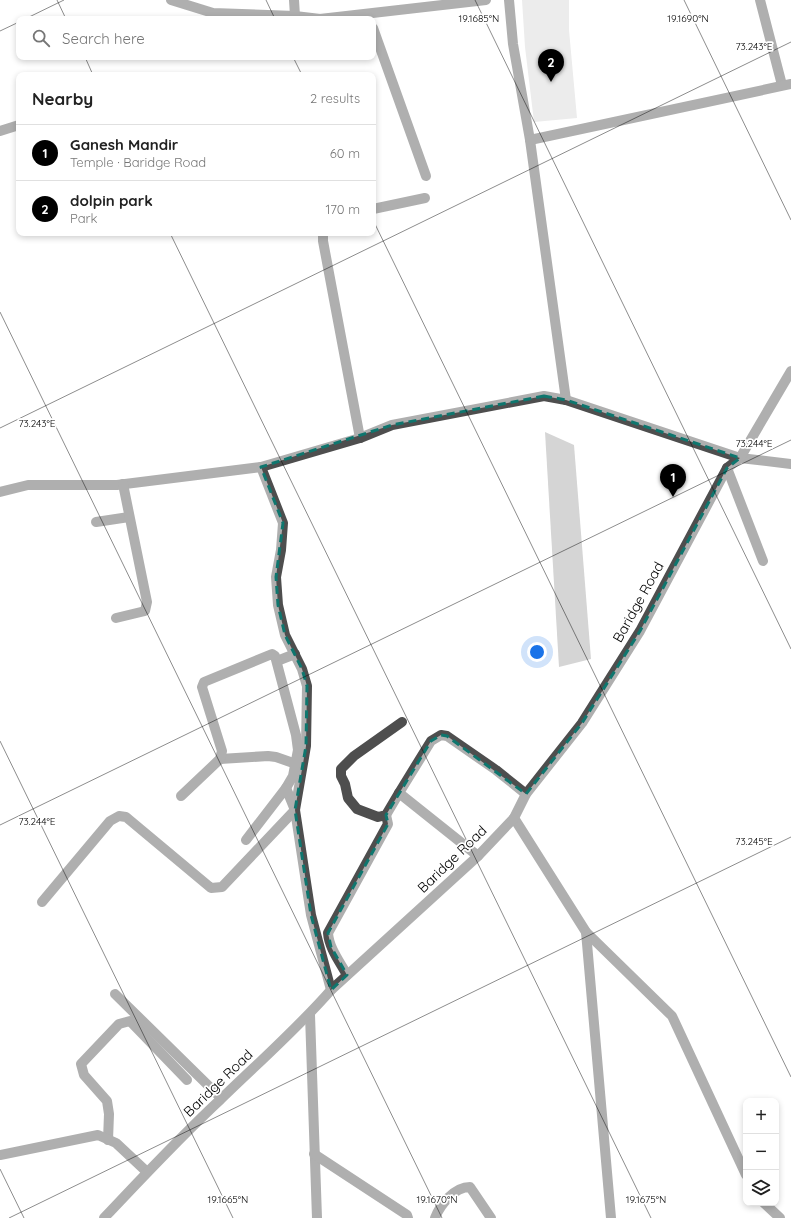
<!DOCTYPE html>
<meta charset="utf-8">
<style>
:root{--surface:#fff;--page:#f2f2f2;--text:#222;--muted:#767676;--line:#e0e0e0;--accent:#000}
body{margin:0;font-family:Quicksand,sans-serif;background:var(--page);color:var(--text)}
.controls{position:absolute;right:12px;bottom:12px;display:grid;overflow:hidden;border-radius:8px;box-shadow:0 2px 6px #0003}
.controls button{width:36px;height:36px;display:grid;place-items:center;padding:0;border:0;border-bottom:1px solid var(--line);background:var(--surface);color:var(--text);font:20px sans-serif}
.you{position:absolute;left:537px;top:652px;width:14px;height:14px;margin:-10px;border:3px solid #fff;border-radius:50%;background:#1a73e8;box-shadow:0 0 0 6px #1a73e833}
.badge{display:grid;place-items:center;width:26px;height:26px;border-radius:50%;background:var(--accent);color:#fff;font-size:13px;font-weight:700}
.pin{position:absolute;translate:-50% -33px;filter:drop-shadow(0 1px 2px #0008)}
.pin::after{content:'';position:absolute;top:21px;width:14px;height:12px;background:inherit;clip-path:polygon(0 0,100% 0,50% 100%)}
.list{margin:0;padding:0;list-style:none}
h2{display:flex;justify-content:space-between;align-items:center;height:52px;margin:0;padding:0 16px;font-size:17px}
h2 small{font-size:13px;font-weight:400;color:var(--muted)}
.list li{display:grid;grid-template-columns:26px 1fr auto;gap:12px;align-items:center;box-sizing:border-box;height:56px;padding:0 16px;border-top:1px solid var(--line)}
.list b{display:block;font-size:15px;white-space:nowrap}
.list p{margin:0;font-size:13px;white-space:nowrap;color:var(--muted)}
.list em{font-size:13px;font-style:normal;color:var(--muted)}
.icon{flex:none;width:22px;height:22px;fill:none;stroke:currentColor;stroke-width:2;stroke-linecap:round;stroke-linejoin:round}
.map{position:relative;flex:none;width:791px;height:1218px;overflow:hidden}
.search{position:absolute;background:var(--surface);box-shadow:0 2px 6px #0003;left:16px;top:16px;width:360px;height:44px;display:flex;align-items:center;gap:10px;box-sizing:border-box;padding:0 14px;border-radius:8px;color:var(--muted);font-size:15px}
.panel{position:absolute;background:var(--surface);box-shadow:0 2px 6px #0003;left:16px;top:72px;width:360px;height:164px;border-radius:8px}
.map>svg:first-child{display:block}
.park{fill:#d5d5d5}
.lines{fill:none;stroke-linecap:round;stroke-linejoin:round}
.minor{stroke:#4e4e4e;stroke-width:10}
.marked{fill:none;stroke:#0f766e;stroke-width:3;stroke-dasharray:8 5;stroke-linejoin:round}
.ticks{fill:none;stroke:#000;stroke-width:1;stroke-opacity:0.45}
.labels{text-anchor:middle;stroke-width:3.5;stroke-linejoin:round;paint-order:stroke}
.street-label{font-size:14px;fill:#000;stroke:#fff}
.ticks-label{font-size:10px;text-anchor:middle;fill:#000;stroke:#fff;stroke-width:3.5;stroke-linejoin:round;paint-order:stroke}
</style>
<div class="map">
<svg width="791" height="1218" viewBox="0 0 791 1218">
<rect width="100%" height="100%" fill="#fff"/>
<g class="park">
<path d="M 522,0 L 569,0 L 569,30 L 577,118 L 534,122 L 525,47 Z"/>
<path d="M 545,432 L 574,445 L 591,659 L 559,667 Z"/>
</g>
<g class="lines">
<g class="minor">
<path d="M 171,0 L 213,13 L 295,16 L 320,19 L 486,0"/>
<path d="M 294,0 L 295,16"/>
<path d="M 509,0 L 513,44 L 530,140 L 566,400"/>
<path d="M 760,0 L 782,85"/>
<path d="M 373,28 L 426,176"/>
<path d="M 0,131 L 19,125"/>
<path d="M 530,140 L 791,84"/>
<path d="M 373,209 L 425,198"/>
<path d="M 323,233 L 323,241 L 360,438"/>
<path d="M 261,467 L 283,523 L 281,550 L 276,577 L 278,605 L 285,635 L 302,669 L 307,686 L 306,746 L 295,810 L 311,915 L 331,990"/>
<path d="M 727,468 L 763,561"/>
<path d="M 0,492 L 28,485 L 117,485 L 261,467 L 360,438 L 392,425 L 544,396 L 566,400 L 740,458 L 791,464"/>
<path d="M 96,522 L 129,517"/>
<path d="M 116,618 L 145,611 L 147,602 L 123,484"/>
<path d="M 277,661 L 295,654"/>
<path d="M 402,722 L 354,756 L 341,769 L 341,776 L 345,784 L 348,798 L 357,809 L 378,817 L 386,815 L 399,793 L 478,856"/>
<path d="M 220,759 L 268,756 L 276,757 L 296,764"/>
<path d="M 399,793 L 431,741 L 441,735 L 447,736 L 496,770 L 526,794"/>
<path d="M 181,796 L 220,759 L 222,751 L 202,687 L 204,682 L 272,654 L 275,656 L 296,735 L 298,750 L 293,776 L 286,788"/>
<path d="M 514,818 L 586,932 L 672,1016 L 746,1175"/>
<path d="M 42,902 L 110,821 L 119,816 L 126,817 L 211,888 L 222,887 L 295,810 L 286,788 L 246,840"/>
<path d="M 586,932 L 611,1218"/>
<path d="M 347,975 C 340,962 329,948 328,933 L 388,824 L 386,815"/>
<path d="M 115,994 L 221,1098"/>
<path d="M 310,1015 L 317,1218"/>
<path d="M 108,1140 L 109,1114 L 107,1101 L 84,1075 L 81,1064 L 119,1024 L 130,1021 L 187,1080"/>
<path d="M 314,1154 L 407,1215 L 408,1218"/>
<path d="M 0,1155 L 98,1135 L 116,1143 L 147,1172"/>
<path d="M 764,1203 L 780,1218"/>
<path d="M 104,1218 C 142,1178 180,1137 221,1099 C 258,1063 297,1029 331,990 L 478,856 L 514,818 L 526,794 L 582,723 L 640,631 L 727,468 L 740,458 L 791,371"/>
<path d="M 435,1218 C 440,1205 454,1187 470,1187 L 491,1218"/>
</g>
</g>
<path d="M0 0H791V1218H0ZM 544,396 L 566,400 L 740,458 L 727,468 L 640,631 L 582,723 L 526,794 L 447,736 L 441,735 L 431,741 L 386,815 L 388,824 L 328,933 L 331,947 L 347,975 L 331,990 L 311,915 L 295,810 L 306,746 L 307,686 L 302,669 L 285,635 L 278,605 L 276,577 L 283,523 L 261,467 L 392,425 Z" fill="#fff" fill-opacity=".55" fill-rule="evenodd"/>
<path class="marked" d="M 544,396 L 566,400 L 740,458 L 727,468 L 640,631 L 582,723 L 526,794 L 447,736 L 441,735 L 431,741 L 386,815 L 388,824 L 328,933 L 331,947 L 347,975 L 331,990 L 311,915 L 295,810 L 306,746 L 307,686 L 302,669 L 285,635 L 278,605 L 276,577 L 283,523 L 261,467 L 392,425 Z"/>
<path class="ticks" d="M 57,0 L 66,19M 266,0 L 275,19M 475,0 L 791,649M 684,0 L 791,220M 25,19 L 64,0M 0,31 L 19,22M 85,57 L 93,75M 293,57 L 302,75M 373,220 L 791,1077M 170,233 L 651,1218M 0,312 L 442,1218M 0,428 L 791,42M 0,741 L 233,1218M 0,825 L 791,440M 0,1169 L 24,1218M 9,1218 L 791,837"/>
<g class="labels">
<g class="street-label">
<text transform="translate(638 602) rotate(-61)" y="5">Baridge Road</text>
<text transform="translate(452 859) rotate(-44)" y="5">Baridge Road</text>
<text transform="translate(218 1083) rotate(-44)" y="5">Baridge Road</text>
</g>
</g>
<g class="ticks-label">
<text x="479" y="22">19.1685°N</text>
<text x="688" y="22">19.1690°N</text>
<text x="754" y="50">73.243°E</text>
<text x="37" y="427">73.243°E</text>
<text x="754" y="447">73.244°E</text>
<text x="37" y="825">73.244°E</text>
<text x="754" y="845">73.245°E</text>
<text x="228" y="1203">19.1665°N</text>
<text x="437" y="1203">19.1670°N</text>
<text x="646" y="1203">19.1675°N</text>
</g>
</svg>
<div class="controls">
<button>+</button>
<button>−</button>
<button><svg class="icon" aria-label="layers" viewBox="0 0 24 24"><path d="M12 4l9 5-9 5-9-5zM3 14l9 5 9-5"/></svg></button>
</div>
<div class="you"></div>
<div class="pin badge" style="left:673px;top:497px">1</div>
<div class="pin badge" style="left:551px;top:82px">2</div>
<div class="search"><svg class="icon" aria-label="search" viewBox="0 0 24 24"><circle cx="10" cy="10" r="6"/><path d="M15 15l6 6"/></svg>Search here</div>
<section class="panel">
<h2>Nearby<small>2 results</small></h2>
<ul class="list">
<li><span class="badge">1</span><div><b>Ganesh Mandir</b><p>Temple · Baridge Road</p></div><em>60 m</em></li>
<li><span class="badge">2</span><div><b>dolpin park</b><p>Park</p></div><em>170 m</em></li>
</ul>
</section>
</div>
